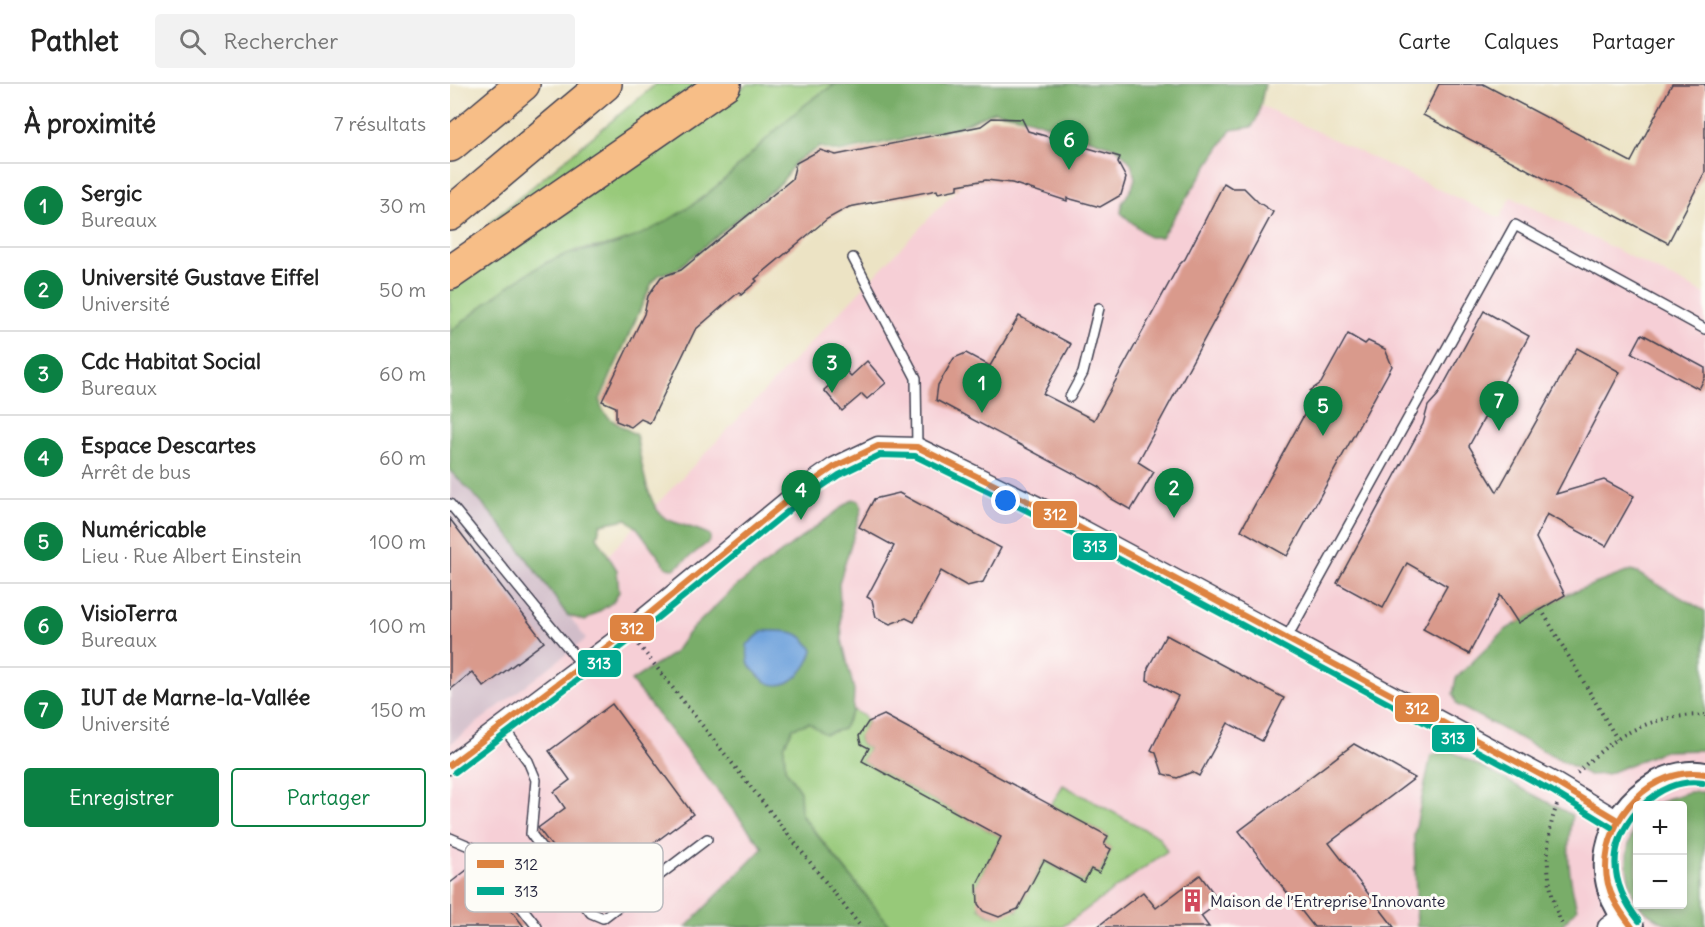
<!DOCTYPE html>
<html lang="fr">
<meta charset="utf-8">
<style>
:root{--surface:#fff;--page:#f2f2f2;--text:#222;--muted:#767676;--line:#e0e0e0;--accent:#0b8043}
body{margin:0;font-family:Delius,sans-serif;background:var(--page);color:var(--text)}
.controls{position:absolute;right:18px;bottom:18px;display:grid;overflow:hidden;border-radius:6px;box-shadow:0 3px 9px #0003}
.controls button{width:54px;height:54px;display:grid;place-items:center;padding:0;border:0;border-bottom:2px solid var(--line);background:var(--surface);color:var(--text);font:30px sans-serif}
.you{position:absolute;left:556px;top:417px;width:21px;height:21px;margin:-15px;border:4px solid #fff;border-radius:50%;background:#1a73e8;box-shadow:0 0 0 9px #1a73e833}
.badge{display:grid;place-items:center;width:39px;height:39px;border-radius:50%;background:var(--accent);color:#fff;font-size:20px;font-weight:700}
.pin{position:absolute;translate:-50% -50px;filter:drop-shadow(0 2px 3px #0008)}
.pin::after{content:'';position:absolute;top:32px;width:21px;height:18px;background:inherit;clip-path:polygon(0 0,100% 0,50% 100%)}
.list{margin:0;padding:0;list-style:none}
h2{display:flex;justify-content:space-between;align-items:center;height:78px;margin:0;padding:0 24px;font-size:26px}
h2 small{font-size:20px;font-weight:400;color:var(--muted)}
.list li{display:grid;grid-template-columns:39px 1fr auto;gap:18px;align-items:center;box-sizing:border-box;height:84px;padding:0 24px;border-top:2px solid var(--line)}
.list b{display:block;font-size:22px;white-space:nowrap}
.list p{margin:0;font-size:20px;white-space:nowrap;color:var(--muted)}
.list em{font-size:20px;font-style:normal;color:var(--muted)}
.actions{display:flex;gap:12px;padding:18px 24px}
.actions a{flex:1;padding:14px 0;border:2px solid var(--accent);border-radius:6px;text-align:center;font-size:21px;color:var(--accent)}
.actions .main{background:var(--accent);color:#fff}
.icon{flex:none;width:33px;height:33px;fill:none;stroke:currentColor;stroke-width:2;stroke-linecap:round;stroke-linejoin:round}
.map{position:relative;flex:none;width:1255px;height:843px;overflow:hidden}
header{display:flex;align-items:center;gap:36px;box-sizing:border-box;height:84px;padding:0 30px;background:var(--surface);border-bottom:2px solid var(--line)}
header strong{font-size:28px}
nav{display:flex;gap:33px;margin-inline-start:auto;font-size:21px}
.search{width:420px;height:54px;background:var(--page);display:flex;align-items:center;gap:15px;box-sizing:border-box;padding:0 21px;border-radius:6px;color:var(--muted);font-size:22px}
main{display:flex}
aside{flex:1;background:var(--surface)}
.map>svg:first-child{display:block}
.built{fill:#f6cfd6;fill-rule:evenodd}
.industrial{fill:#d1bdc9}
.green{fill:#97c979;stroke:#5c765a;stroke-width:1.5}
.forest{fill:#79ad69;stroke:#4e6852;stroke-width:1.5}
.water{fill:#72a4dd;stroke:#4a638c;stroke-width:1.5}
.building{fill:#d99a8c}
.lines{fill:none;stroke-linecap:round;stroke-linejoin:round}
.service-casing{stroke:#403f50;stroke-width:12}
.minor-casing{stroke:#403f50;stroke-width:21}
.tertiary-casing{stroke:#403f50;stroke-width:26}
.motorway-casing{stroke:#403f50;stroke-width:36}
.path{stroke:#403f50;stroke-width:4;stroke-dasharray:1.5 4.5;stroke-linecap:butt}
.service{stroke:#fff;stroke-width:9}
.minor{stroke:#fff;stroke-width:18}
.tertiary{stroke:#fff;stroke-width:22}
.motorway{stroke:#f7be87;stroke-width:33}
.bus-1-casing{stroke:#fdfcf7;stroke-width:10}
.bus-2-casing{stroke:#fdfcf7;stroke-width:10}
.bus-1{stroke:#dd8341;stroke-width:6}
.bus-2{stroke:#00a88f;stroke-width:6}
.labels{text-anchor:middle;stroke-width:6;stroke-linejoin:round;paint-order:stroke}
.poi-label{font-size:16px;fill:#22223b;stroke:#fdfcf7;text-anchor:start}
.key{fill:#fdfcf7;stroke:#bbbbbf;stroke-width:1.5}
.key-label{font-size:16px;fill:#22223b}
.line-badge{stroke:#fdfcf7;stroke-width:2}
.badge-label{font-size:16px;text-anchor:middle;font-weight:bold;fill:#fff}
</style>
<header>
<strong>Pathlet</strong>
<div class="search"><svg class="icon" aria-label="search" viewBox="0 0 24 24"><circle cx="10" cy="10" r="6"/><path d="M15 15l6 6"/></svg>Rechercher</div>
<nav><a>Carte</a><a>Calques</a><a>Partager</a></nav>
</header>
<main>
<aside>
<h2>À proximité<small>7 résultats</small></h2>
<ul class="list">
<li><span class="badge">1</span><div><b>Sergic</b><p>Bureaux</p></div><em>30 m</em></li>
<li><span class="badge">2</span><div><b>Université Gustave Eiffel</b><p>Université</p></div><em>50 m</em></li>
<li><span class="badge">3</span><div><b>Cdc Habitat Social</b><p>Bureaux</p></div><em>60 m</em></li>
<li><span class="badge">4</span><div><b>Espace Descartes</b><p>Arrêt de bus</p></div><em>60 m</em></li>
<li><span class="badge">5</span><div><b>Numéricable</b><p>Lieu · Rue Albert Einstein</p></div><em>100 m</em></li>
<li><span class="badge">6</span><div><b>VisioTerra</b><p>Bureaux</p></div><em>100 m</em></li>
<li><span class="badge">7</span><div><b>IUT de Marne-la-Vallée</b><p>Université</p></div><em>150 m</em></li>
</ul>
<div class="actions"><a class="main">Enregistrer</a><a>Partager</a></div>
</aside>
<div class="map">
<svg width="1255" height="843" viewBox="0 0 1255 843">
<rect width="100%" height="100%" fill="#fdfcf7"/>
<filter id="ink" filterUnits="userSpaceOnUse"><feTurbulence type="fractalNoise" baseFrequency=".0167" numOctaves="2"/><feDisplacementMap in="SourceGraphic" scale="12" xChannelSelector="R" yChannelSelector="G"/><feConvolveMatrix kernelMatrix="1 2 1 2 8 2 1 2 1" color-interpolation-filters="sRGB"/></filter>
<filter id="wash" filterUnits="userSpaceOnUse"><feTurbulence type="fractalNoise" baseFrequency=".008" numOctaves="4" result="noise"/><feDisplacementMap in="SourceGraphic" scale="24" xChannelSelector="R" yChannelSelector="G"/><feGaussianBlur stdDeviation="1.35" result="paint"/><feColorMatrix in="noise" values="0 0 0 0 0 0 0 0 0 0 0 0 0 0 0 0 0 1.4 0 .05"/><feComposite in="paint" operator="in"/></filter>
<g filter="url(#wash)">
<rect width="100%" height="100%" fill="#ece3c4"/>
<path class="built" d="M 607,0 L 766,0 L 1050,134 L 1061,113 L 1255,210 L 1255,843 L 0,843 L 0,637 ZM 1188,722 L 1232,722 L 1232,820 L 1188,820 Z"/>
<path class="industrial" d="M 0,387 L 16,402 L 72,466 L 136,555 L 0,660 Z"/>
<g class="green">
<path d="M 206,0 L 249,0 L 40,142 L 39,139 Z"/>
<path d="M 298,0 L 386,0 L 313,58 L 273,98 L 240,123 L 196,150 L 160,161 L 127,166 L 97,178 L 63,199 L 0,248 L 0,204 Z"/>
<path d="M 403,626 L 414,632 L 418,638 L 409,653 L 411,660 L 419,664 L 412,677 L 551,753 L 525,804 L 531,808 L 529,824 L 540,831 L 549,832 L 560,824 L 567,827 L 594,776 L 633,798 L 641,785 L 649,789 L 661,765 L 654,761 L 658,752 L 601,721 L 613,701 L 709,753 L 717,767 L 612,843 L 441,843 L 351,730 L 350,707 L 335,684 L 334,662 L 343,644 L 358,639 L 393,645 Z"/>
</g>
<g class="forest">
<path d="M 386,0 L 815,0 L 808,32 L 802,43 L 781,46 L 711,153 L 699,153 L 671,129 L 672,119 L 682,104 L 685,94 L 681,79 L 667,64 L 573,33 L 544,27 L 506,44 L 389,68 L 370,63 L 345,78 L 332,98 L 227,185 L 209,191 L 202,199 L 150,316 C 151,335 172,341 186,351 C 191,373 196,421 215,434 C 225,440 247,444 260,451 L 260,457 L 224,485 L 217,484 L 188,445 L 177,435 L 151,440 L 147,453 L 167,486 L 169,508 L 163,518 L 135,537 L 117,531 C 82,481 46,429 0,387 L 0,248 C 31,224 61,197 96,179 C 118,167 139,167 162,161 C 190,153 215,139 239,123 C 292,88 330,31 386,0 Z"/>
<path d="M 403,415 L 409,417 L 412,424 L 389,499 L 392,556 L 404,606 L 403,626 L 393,645 L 375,650 L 359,639 L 343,644 L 334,662 L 335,684 L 350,707 L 351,731 L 441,843 L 236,843 L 313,764 L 181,597 L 224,569 L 238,549 L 284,504 Z"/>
<path d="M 1182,486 L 1255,527 L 1255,666 L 1213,667 L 1157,690 L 1139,691 L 1007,621 L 1003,610 L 1006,594 L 1055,546 L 1115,511 Z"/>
<path d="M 1001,667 L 1122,731 C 1116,768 1118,789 1127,825 L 1110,843 L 967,843 L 964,752 L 981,671 Z"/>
<path d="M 1239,708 L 1255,708 L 1255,843 C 1220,843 1213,843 1189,821 L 1232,820 L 1232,722 L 1207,721 L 1216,715 Z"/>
<path d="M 1187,742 L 1187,819 C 1176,795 1171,765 1187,742 Z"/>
</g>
<path class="water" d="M 313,547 C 338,547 349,544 363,566 C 357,590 330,615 308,591 C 306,588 300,584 299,580 C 297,575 298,566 297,561 Z"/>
<g id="blocks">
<g class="building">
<path d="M 989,0 L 1033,0 L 1181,78 L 1222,0 L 1255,0 L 1255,88 L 1218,159 L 973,31 Z"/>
<path d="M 542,34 L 572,35 L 578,47 L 670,73 L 668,79 L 676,94 L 671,111 L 650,123 L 617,114 L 617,117 L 562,99 L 536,96 L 508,101 L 508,105 L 488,109 L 487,106 L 399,123 L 377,135 L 305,195 L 307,197 L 291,211 L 289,208 L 245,246 L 200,339 L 191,335 L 181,343 L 166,337 L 166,323 L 152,317 L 194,230 L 198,212 L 211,193 L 231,186 L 342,95 L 346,79 L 370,66 L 386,71 L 531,42 Z"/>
<path d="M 774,99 L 782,104 L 794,104 L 808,118 L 823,128 L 688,378 L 704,388 L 681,426 L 660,414 L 649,403 L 486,316 L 488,301 L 504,274 L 516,269 L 540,282 L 569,232 L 621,260 L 593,310 L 644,336 L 729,181 L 735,175 Z"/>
<path d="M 1034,227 L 1079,252 L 1019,362 L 1047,408 L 1127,264 L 1170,288 L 1106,410 L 1154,396 L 1184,412 L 1156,462 L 1097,430 L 1086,454 L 1115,511 L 1068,539 L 1050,511 L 1019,570 L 973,545 L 997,502 L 957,479 L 933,524 L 887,499 L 973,340 L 978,322 L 988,311 Z"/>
<path d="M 898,250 L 915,260 L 918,257 L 935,265 L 942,282 L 837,472 L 791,446 L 860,320 L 860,307 L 871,299 Z"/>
<path d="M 1192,250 L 1255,284 L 1255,293 L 1249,305 L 1182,269 Z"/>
<path d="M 417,277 L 436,299 L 417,315 L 412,310 L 392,327 L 374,306 L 396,287 L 401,292 Z"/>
<path d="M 449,409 L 551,464 L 533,498 L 517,502 L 491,487 L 464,538 L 456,534 L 440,540 L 426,533 L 422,516 L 417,513 L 444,462 L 409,443 L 424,415 Z"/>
<path d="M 0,435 L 94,558 L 34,603 L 22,588 L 0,606 Z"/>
<path d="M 716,551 L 834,614 L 812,657 L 778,639 L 749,692 L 742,688 L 727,694 L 713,690 L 706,669 L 701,666 L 728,612 L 697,596 L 698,584 Z"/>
<path d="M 162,620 L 243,730 L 137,809 L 88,744 L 115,724 L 104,708 L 120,696 L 99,667 Z"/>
<path d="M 434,631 L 658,752 L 654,761 L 661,765 L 649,789 L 641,785 L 634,798 L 594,776 L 568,825 L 549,833 L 533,827 L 528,820 L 527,800 L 551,753 L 412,677 L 419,664 L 411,660 L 409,652 L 418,638 Z"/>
<path d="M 904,660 L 965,694 L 879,759 L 944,843 L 864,843 L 789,747 Z"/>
<path d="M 26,779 L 74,843 L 0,843 L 0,799 Z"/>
<path d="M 750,791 L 770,818 L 751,832 L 759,843 L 647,843 L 693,808 L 706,824 Z"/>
</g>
</g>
</g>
<g filter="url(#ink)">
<use href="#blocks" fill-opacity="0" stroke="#403f50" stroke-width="1.5"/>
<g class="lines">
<defs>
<g id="service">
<path d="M 403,174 L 466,294 L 467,363"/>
<path d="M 620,313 L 633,289 L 649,224"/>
<path d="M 0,420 L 133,582"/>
<path d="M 836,555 L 1065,141 L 1255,245"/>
<path d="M 52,642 L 78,677 L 86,696 L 81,750 L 141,829 L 153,834 L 257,755"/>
<path d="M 0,754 L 26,765 L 87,843"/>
</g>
<g id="minor">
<path d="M 0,681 L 178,547 L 348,408 L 384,383 L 428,362 L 467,363 L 604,430 L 1106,699 L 1166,735"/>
<path d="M 1157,843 L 1172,832"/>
</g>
<path id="tertiary" d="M 1182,843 C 1137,797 1153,730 1206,699 C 1219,692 1240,686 1255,690"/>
<g id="motorway">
<path d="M 0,61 L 73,0"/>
<path d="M 0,130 L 155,0"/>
<path d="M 0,189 L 274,0"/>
</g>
</defs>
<use href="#service" class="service-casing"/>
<use href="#minor" class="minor-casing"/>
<use href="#tertiary" class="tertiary-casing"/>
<use href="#motorway" class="motorway-casing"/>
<g class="path">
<path d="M 1091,525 L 1167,655"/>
<path d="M 189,561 L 411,843"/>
<path d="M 1127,689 C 1166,650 1199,631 1255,631"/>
<path d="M 1107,721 C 1092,760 1096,806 1113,843"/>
</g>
<use href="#service" class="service"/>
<use href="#minor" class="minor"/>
<use href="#tertiary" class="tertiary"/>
<use href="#motorway" class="motorway"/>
<defs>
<g id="bus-1">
<path d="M 0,681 L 178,547 L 348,408 L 384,383 L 428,362 L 467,363 L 604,430 L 1106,699 L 1166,735"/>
<path d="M 1182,843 C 1168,825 1156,807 1156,784 C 1155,734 1202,681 1255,690"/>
</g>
<g id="bus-2">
<path d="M 5,688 L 183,554 L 353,415 L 389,391 L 430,371 L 465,372 L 600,438 L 1102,707 L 1161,743"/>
<path d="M 1192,722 C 1208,706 1230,695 1253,699"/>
<path d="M 1188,726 C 1155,763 1161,801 1189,837"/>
</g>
</defs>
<use href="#bus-1" class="bus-1-casing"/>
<use href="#bus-2" class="bus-2-casing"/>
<use href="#bus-1" class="bus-1"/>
<use href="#bus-2" class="bus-2"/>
</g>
</g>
<defs>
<symbol id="building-bare" viewBox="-9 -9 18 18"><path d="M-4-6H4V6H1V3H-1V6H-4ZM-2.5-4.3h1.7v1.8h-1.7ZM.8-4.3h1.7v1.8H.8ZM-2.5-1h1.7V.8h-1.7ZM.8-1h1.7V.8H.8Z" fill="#d1495b" stroke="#fdfcf7" stroke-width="2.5" paint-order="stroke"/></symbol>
</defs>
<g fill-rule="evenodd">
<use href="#building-bare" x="726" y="800" width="33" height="33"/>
</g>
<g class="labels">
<g class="poi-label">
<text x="760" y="823">Maison de l’Entreprise Innovante</text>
</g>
</g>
<rect x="15" y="759" width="198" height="69" rx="9" class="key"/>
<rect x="27" y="776" width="27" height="8" fill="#dd8341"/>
<rect x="27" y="803" width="27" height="8" fill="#00a88f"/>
<g class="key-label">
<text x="64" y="786">312</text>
<text x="64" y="813">313</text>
</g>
<g class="line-badge">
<rect x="582" y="416" width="46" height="29" rx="6" fill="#dd8341"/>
<rect x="622" y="448" width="46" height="29" rx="6" fill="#00a88f"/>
<rect x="159" y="530" width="46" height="28" rx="6" fill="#dd8341"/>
<rect x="127" y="565" width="45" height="29" rx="6" fill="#00a88f"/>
<rect x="944" y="610" width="46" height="29" rx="6" fill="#dd8341"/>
<rect x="981" y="640" width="45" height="29" rx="6" fill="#00a88f"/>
</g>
<g class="badge-label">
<text x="605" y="436">312</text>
<text x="645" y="468">313</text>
<text x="182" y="550">312</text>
<text x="149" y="585">313</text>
<text x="967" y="630">312</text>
<text x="1003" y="660">313</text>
</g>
</svg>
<div class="controls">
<button>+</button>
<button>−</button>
</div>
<div class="you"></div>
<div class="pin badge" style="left:532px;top:329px">1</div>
<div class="pin badge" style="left:724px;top:434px">2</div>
<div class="pin badge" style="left:382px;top:309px">3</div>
<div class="pin badge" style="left:351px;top:436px">4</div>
<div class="pin badge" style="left:873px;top:352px">5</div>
<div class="pin badge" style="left:619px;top:86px">6</div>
<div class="pin badge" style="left:1049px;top:347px">7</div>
</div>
</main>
